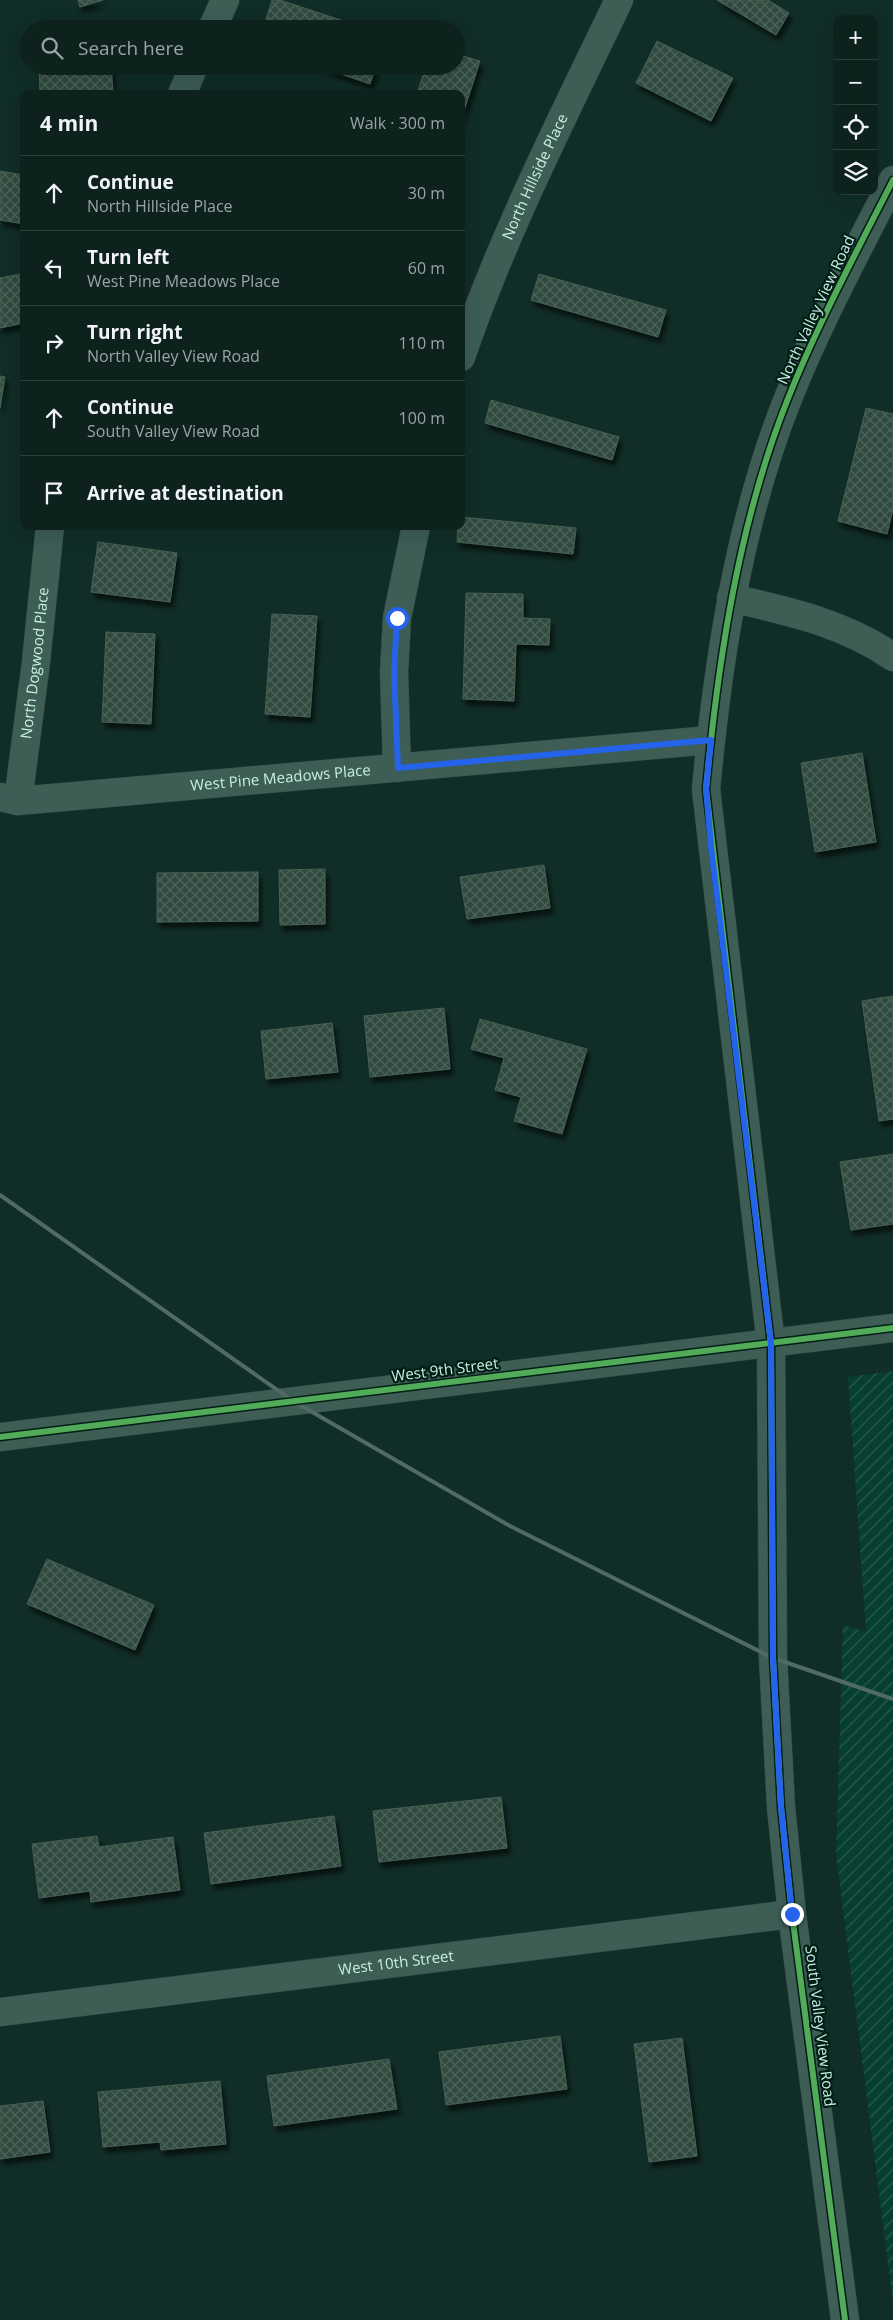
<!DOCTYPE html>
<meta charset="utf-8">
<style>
:root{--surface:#0d221d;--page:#162a26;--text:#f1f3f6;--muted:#9aa4a4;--line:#2d3f3b}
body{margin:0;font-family:"Open Sans",sans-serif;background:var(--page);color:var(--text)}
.controls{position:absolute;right:15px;top:15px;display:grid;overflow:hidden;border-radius:10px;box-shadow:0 5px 20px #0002}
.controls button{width:45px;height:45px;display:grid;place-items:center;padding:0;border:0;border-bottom:1px solid var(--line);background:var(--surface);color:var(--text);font:25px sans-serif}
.stop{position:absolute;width:15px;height:15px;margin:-11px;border:4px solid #2563eb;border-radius:50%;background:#fff}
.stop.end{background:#2563eb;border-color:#fff;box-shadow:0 1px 5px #0008}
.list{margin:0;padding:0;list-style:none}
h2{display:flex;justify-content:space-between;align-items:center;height:65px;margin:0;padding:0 20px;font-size:21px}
h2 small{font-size:16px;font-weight:400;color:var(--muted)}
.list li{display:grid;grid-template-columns:32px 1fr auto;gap:15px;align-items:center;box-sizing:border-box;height:75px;padding:0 20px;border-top:1px solid var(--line)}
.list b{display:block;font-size:19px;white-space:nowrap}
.list p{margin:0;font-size:16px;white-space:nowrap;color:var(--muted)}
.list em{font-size:16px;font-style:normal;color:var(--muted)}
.icon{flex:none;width:28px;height:28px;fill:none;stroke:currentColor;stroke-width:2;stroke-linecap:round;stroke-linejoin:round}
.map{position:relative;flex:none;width:893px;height:2320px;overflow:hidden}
.search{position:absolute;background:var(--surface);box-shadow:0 5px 20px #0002;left:20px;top:20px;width:445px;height:55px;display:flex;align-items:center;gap:12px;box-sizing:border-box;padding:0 18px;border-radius:28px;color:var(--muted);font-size:19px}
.panel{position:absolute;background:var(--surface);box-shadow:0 5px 20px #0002;left:20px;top:90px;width:445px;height:440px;border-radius:10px}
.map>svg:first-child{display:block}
.industrial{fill:url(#industrial-furrows)}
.building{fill:url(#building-cross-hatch);stroke:#476054;filter:url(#shadow)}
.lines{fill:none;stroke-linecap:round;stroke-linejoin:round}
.street-casing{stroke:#334a43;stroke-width:29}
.secondary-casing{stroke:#334a43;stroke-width:29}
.street{stroke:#3d5d55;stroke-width:28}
.secondary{stroke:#3d5d55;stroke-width:28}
.rail{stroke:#506b64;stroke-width:4}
.cycleway-casing{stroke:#021e16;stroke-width:9}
.cycleway{stroke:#51ab58;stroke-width:6}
.route{stroke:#2563eb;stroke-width:6}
.labels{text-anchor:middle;stroke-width:4.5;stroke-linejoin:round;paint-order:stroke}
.street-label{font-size:15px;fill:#c6f0e1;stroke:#021e16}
</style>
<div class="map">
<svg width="893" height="2320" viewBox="0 0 893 2320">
<defs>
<pattern id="industrial-furrows" width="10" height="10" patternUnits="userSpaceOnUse" patternTransform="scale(1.25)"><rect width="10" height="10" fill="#073e32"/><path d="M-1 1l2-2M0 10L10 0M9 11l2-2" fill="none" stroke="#2a5a4f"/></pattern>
<pattern id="building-cross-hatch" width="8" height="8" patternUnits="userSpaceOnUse" patternTransform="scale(1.25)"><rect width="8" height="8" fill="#304a3f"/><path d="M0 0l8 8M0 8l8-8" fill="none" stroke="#4c645a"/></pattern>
<filter id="shadow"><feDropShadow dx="3" dy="5.5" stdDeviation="2.5" flood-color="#0009"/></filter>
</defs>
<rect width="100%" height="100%" fill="#112d27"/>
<path class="industrial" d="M 893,1371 L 893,2303 L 836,1855 L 843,1625 L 866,1632 L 848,1377 Z"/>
<g class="building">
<path d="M 78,0 L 103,0 L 80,7 Z"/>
<path d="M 272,0 L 280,0 L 368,29 L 263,29 Z"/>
<path d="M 717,0 L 768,0 L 789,13 L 776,35 Z"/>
<path d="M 657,41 L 733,78 L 711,121 L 636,83 Z"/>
<path d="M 456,54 L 480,61 L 461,120 L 461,94 L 417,94 L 426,66 L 456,66 Z"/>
<path d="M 39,66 L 111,66 L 113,92 L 40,94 Z"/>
<path d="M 318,66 L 376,66 L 370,84 Z"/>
<path d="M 0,171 L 24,175 L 24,224 L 0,220 Z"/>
<path d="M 21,274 L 24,287 L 24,323 L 0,328 L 0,278 Z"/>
<path d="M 539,274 L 666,310 L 658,337 L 531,300 Z"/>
<path d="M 0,376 L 5,377 L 0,408 Z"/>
<path d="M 491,400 L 619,437 L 612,460 L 485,423 Z"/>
<path d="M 866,408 L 893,414 L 893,509 L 887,534 L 838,521 Z"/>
<path d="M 461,517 L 576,528 L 573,554 L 457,542 L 458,526 L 461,526 Z"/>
<path d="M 98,542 L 177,553 L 170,602 L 91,592 Z"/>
<path d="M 466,593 L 523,594 L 523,618 L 550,619 L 549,645 L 516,644 L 514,701 L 463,699 Z"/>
<path d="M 272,614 L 317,616 L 310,717 L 265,714 Z"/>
<path d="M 106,632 L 155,634 L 151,724 L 102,722 Z"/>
<path d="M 862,753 L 876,842 L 815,852 L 801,763 Z"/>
<path d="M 544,865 L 550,908 L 467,919 L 460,877 Z"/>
<path d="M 325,869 L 325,924 L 280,925 L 279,870 Z"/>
<path d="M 258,872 L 258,921 L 157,922 L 157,873 Z"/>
<path d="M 893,996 L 893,1119 L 879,1121 L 862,1001 Z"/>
<path d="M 444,1008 L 450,1069 L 370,1077 L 364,1016 Z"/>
<path d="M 480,1019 L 587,1049 L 562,1134 L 514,1121 L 521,1097 L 495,1090 L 504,1058 L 471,1049 Z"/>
<path d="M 332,1023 L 338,1072 L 266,1079 L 261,1031 Z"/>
<path d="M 893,1154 L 893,1224 L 851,1230 L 840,1162 Z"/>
<path d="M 47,1559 L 154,1605 L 135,1650 L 27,1604 Z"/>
<path d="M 501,1797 L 507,1848 L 379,1862 L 373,1811 Z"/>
<path d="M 334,1816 L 341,1866 L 211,1884 L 204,1833 Z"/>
<path d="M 97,1836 L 99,1847 L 173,1837 L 180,1890 L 91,1902 L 90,1891 L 39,1898 L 32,1844 Z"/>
<path d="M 560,2036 L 567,2089 L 446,2105 L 439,2052 Z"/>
<path d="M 682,2038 L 697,2156 L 649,2162 L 634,2044 Z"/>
<path d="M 389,2059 L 397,2109 L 274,2126 L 267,2076 Z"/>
<path d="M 220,2081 L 226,2144 L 161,2150 L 160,2142 L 103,2147 L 98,2092 Z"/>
<path d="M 43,2101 L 50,2152 L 0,2159 L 0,2106 Z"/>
</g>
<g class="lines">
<defs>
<g id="street">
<path d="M 212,29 L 225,0"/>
<path d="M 182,94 L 194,66"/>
<path id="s1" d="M 461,357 C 503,234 563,117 619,0"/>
<path d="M 731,598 C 788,611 844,623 893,657"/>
<path d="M 397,768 L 394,672 L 397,618 L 416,526"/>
<path id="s2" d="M 0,797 L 18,801 L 711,740"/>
<path id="s3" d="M 18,801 L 36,662 L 50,526"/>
<path d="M 0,1437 L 893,1328"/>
<path id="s4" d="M 0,2012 L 792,1914"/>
</g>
<path id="secondary" d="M 845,2320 L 792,1914 L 781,1807 L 773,1658 L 771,1344 L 706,789 C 718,660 739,522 787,401 C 817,325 856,253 893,180"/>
</defs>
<use href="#street" class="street-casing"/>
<use href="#secondary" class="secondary-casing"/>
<use href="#street" class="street"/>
<use href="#secondary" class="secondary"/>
<path class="rail" d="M 0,1195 L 293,1401 L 510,1526 L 773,1658 L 893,1699"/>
<defs>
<g id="cycleway">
<path d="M 0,1437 L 893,1328"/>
<path d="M 845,2320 L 792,1914 L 781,1807 L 773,1658 L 771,1344 L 706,789 C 718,660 739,522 787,401 C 817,325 856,253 893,180"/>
</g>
</defs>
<use href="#cycleway" class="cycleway-casing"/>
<use href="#cycleway" class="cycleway"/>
</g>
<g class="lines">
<path class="route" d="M 397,618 L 394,672 L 398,768 L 711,740 L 706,789 L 711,847 L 771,1344 L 773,1658 L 781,1807 L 792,1914"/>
</g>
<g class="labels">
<g class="street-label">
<text dy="5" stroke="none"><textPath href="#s1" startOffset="195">North Hillside Place</textPath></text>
<text transform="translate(816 310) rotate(-65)" y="5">North Valley View Road</text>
<text dy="5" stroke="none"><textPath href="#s3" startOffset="139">North Dogwood Place</textPath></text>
<text dy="5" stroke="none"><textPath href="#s2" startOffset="282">West Pine Meadows Place</textPath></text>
<text transform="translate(445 1370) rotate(-7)" y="5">West 9th Street</text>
<text dy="5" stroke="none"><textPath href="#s4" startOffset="399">West 10th Street</textPath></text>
<text transform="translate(820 2026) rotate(83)" y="5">South Valley View Road</text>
</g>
</g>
</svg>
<div class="controls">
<button>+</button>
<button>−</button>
<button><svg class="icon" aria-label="locate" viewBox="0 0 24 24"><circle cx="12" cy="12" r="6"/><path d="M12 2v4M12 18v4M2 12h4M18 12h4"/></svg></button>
<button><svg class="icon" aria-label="layers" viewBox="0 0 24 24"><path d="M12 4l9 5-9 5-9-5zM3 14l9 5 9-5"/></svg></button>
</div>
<div class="stop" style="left:397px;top:618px"></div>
<div class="stop end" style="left:792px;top:1914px"></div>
<div class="search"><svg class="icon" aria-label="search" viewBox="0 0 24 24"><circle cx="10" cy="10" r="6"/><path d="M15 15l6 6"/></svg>Search here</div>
<section class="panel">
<h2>4 min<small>Walk · 300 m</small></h2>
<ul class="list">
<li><svg class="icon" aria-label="ahead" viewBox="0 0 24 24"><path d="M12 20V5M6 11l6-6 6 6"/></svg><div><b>Continue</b><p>North Hillside Place</p></div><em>30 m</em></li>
<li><svg class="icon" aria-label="left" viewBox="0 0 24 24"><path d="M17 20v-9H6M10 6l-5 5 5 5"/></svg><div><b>Turn left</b><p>West Pine Meadows Place</p></div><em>60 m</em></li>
<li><svg class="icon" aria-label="right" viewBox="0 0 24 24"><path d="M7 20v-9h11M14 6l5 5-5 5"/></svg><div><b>Turn right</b><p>North Valley View Road</p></div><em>110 m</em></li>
<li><svg class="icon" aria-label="ahead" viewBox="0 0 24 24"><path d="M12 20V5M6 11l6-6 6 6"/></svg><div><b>Continue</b><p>South Valley View Road</p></div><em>100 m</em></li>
<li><svg class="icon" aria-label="arrive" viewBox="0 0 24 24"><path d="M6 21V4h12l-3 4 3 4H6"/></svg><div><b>Arrive at destination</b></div></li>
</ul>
</section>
</div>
